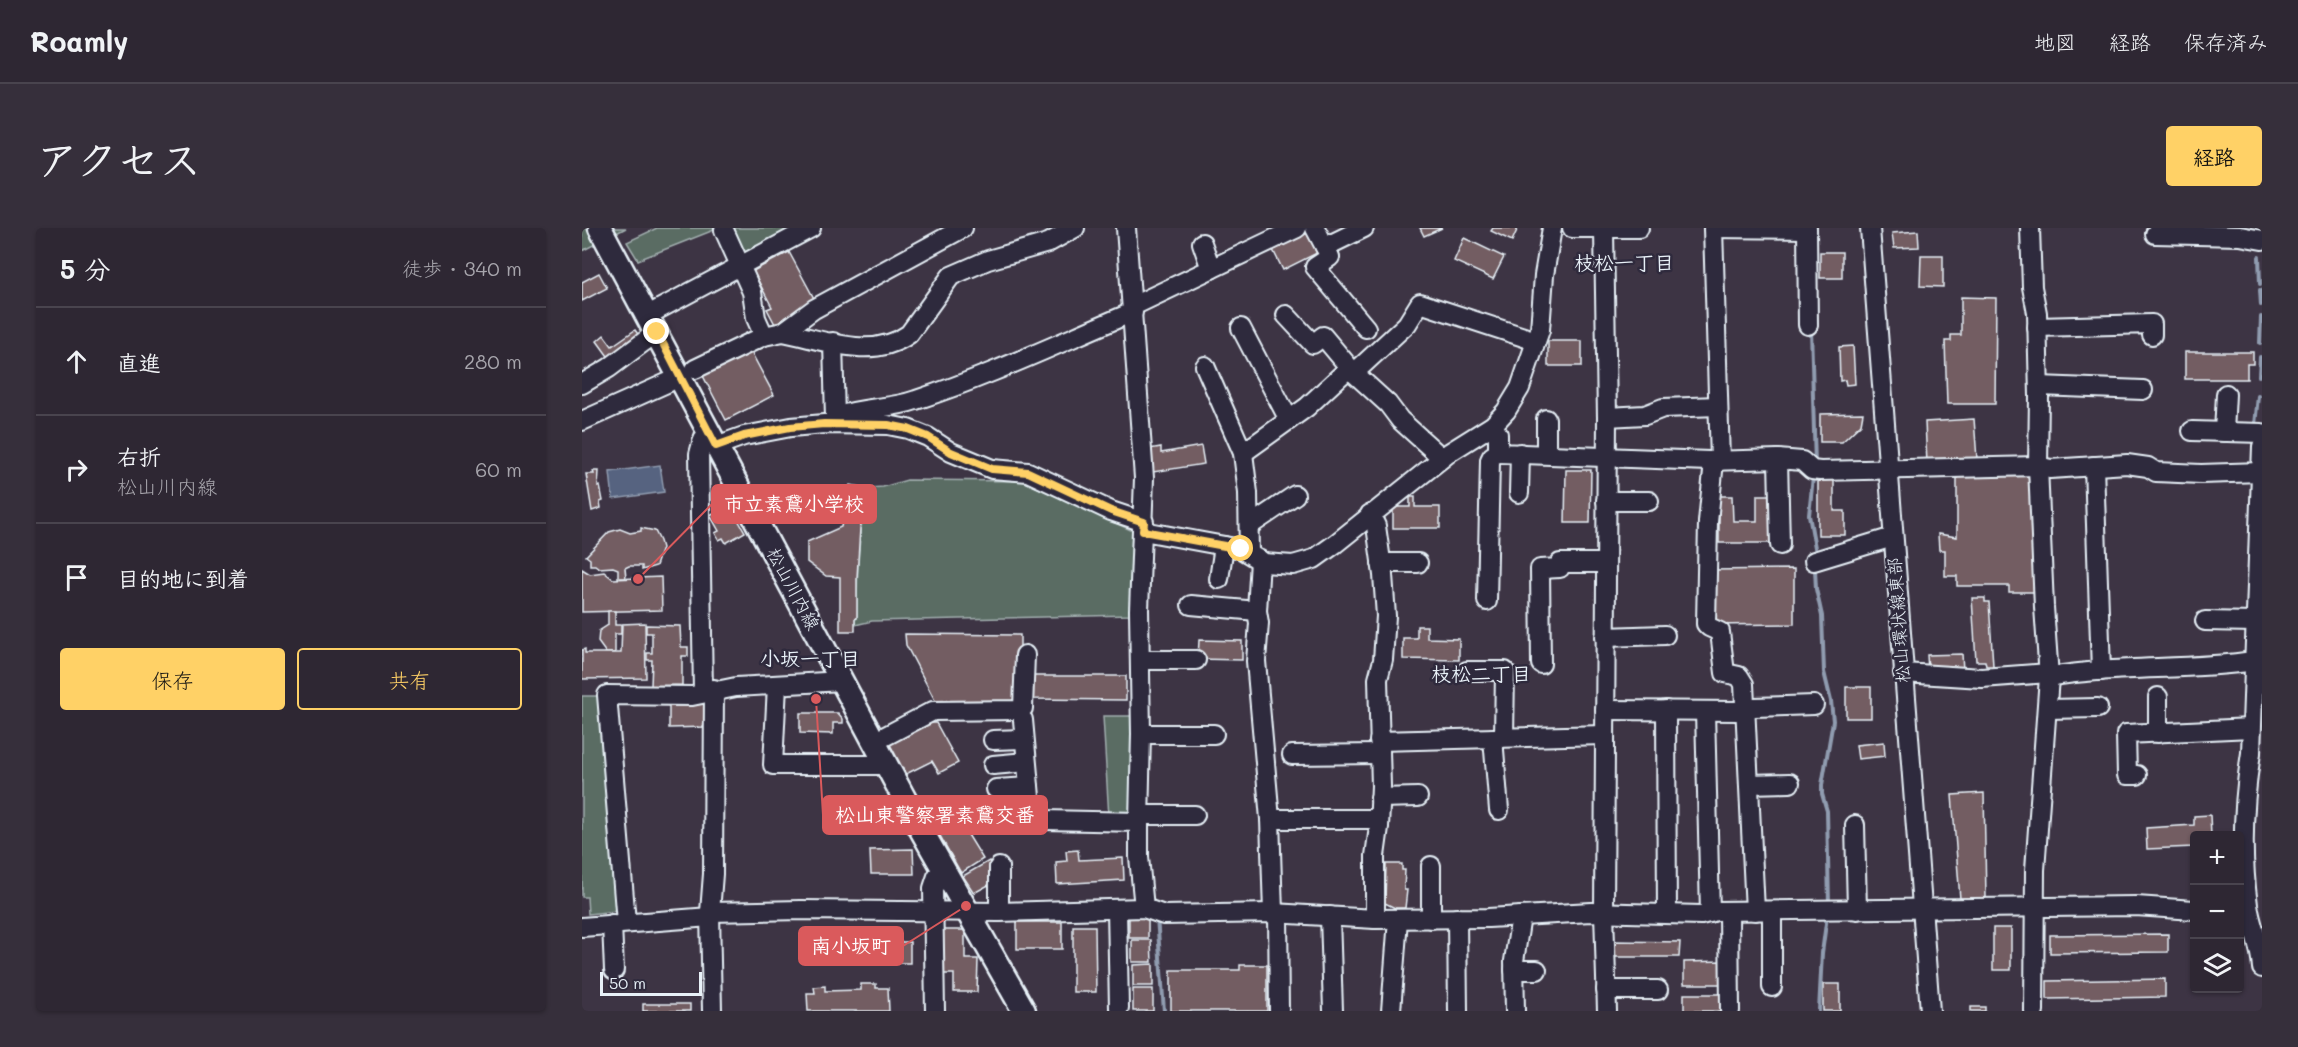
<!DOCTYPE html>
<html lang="ja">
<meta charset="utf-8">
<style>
:root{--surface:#2e2733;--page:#362f3b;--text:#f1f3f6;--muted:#a7a5ac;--line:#49444e;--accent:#ffd166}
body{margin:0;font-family:Mali,"Klee One",sans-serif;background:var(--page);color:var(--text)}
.controls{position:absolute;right:18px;bottom:18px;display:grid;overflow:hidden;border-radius:6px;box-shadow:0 2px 4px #0004}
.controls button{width:54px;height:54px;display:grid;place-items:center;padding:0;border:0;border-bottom:2px solid var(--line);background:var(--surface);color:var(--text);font:30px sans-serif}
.scale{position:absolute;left:18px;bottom:15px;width:102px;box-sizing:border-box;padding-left:6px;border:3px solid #e8f1f8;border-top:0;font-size:16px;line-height:21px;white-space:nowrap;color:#e8f1f8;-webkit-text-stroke:4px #2f2a3d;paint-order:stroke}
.stop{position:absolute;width:18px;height:18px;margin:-14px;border:4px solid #ffd166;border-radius:50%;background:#fff}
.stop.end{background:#ffd166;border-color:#fff;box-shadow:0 2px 6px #0008}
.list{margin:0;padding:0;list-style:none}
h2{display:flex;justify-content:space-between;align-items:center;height:78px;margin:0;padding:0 24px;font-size:26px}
h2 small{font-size:20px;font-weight:400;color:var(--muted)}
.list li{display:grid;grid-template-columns:39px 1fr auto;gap:18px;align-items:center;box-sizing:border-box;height:108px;padding:0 24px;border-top:2px solid var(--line)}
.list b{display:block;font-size:22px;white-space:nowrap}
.list p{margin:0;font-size:20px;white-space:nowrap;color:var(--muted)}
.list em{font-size:20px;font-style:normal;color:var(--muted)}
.actions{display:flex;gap:12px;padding:18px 24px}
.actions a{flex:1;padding:14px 0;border:2px solid var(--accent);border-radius:6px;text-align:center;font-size:21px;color:var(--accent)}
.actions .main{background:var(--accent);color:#111}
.icon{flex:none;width:33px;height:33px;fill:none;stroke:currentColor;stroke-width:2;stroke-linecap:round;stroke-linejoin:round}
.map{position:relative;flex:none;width:1680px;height:783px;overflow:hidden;border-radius:6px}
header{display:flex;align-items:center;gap:36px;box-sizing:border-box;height:84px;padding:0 30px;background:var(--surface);border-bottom:2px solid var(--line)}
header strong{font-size:28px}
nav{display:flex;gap:33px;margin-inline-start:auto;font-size:21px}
.intro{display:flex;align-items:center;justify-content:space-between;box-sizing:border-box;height:144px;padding:0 36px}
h1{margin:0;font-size:42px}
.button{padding:15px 27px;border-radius:6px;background:var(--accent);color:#111;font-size:21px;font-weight:700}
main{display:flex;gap:36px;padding:0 36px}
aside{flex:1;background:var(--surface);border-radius:6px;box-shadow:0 2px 4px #0004}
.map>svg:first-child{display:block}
.green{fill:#5a6c64;stroke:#a1aeae;stroke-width:1.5}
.water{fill:#566480;stroke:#909cb0;stroke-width:1.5}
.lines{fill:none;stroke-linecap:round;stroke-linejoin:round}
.stream{stroke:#909cb0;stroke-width:4}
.building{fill:#735d62;stroke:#e8f1f8;stroke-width:1.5}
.minor-casing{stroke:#e8f1f8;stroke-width:22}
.major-casing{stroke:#e8f1f8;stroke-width:27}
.minor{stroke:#2f2a3d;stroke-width:18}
.major{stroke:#2f2a3d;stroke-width:22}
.route{stroke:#ffd166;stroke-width:8}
.labels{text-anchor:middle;stroke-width:5;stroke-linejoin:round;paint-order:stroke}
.street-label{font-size:18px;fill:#e8f1f8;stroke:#2f2a3d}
.neighbourhood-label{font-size:20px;font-weight:bold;fill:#e8f1f8;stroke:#2f2a3d}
.leader{fill:none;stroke:#da5a5c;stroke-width:2}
.callout-dot{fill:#da5a5c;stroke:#2f2a3d;stroke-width:2}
.callout{fill:#da5a5c;stroke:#da5a5c;stroke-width:2}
.callout-label{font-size:20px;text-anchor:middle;font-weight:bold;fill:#fff}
</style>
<header>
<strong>Roamly</strong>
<nav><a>地図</a><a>経路</a><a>保存済み</a></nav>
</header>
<div class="intro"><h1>アクセス</h1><a class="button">経路</a></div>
<main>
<aside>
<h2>5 分<small>徒歩 · 340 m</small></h2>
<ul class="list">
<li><svg class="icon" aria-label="ahead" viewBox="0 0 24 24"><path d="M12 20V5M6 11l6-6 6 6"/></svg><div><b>直進</b></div><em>280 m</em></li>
<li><svg class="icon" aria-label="right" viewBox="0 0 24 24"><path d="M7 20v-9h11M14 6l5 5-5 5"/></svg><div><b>右折</b><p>松山川内線</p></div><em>60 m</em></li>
<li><svg class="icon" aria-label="arrive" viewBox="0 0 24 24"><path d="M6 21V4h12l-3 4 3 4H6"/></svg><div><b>目的地に到着</b></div></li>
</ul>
<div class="actions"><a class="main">保存</a><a>共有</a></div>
</aside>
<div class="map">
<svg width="1680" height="783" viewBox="0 0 1680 783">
<rect width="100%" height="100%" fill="#3d3444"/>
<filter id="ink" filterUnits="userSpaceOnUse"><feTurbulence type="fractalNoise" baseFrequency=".0167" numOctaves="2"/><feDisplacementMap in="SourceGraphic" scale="12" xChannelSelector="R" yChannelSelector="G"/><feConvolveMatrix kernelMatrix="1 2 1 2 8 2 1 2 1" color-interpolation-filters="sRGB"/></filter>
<g filter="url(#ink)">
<g class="green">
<path d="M 0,0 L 44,0 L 0,23 Z"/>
<path d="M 75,0 L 137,0 L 56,32 L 45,14 Z"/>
<path d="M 145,0 L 214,0 L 157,30 Z"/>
<path d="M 325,252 L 441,253 L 551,303 L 548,387 L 290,393 L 273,397 L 273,391 L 275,390 C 275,346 276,303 286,260 L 301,259 Z"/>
<path d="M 0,468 L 17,468 L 34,683 L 6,686 L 5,669 L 0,669 Z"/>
<path d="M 521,488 L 555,488 L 554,586 L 527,590 Z"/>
</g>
<path class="water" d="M 78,237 L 82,264 L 31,271 L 28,244 Z"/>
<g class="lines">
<g class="stream">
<path d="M 1677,29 L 1678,56"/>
<path d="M 1678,62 L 1679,77"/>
<path d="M 1229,101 L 1233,237"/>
<path d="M 1678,115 L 1679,89"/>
<path d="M 1677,148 L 1678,129"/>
<path d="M 1673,197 L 1676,168"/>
<path d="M 1231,249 L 1227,287 L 1234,325"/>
<path d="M 1233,341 L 1234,361 L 1240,388 L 1242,444 L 1249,473 L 1251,493 L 1240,557 L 1240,566 L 1245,583 L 1247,677"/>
<path d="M 575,689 L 582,783"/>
<path d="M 1237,783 L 1240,725 L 1245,688"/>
</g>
</g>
<g class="building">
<path d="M 838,0 L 860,0 L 842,8 Z"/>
<path d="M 911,0 L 936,0 L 930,13 L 909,3 Z"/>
<path d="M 1336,3 L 1337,19 L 1312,20 L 1310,5 Z"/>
<path d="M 725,5 L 735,25 L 701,42 L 691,22 Z"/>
<path d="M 882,10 L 922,29 L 911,51 L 872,33 Z"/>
<path d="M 207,24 L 235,76 L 194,98 L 185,81 L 190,79 L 171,43 Z"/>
<rect x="1238" y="24" width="22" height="26"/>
<path d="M 1339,27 L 1361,27 L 1361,59 L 1338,58 Z"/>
<path d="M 17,45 L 25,60 L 0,73 L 0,54 Z"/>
<path d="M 1379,69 L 1414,70 L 1413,176 L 1365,176 L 1363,113 L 1369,113 L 1369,107 L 1379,107 Z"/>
<path d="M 53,102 L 58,109 L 28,131 L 15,113 L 22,107 L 30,118 Z"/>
<rect x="966" y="113" width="34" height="25"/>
<path d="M 1271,118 L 1273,156 L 1264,157 L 1263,152 L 1258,153 L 1257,119 Z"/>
<path d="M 167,120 L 192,167 L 144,192 L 119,144 Z"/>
<path d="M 1603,124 L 1671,124 L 1671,136 L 1665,136 L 1665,151 L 1603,151 Z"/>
<path d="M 1281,185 L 1279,196 L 1260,214 L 1238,214 L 1238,186 Z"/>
<path d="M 1392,191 L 1395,231 L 1345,235 L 1343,194 Z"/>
<path d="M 619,218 L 622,236 L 571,244 L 567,221 L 579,219 L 579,225 Z"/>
<path d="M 984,242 L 1009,242 L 1008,295 L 983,295 Z"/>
<path d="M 11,243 L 17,243 L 16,259 L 18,258 L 21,273 L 18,274 L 19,280 L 10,283 L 4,246 L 12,246 Z"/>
<path d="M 1452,244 L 1453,364 L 1427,364 L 1427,358 L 1375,358 L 1375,348 L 1363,348 L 1363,322 L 1357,322 L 1356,306 L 1375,309 L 1375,245 Z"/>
<path d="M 1236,249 L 1252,249 L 1252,283 L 1263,283 L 1263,307 L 1236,307 Z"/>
<path d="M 268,257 L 286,260 L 278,300 L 275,350 L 275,390 L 273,391 L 273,403 L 258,403 L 258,349 L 244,348 L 225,334 L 225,314 L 259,299 Z"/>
<path d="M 1175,267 L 1189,267 L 1190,315 L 1137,315 L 1137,268 L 1150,268 L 1151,293 L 1175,293 Z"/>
<path d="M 828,269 L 833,269 L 833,279 L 858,279 L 858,300 L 811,300 L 811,279 L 828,279 Z"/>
<path d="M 147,276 L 163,304 L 144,315 L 141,310 L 137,312 L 133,305 L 137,303 L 128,287 Z"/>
<path d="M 59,300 L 73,303 L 78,313 L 80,320 L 74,338 L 60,342 L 60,338 L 47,338 L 43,340 L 44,350 L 36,350 L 36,341 L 31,339 L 17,340 L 13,337 L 8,337 L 8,331 L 4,328 L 27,304 L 38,301 L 48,305 L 59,303 Z"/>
<path d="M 0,341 L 8,346 L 22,344 L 31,351 L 79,349 L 80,382 L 0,384 Z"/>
<path d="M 1212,341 L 1212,396 L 1130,397 L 1130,342 Z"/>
<path d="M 1390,370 L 1403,370 L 1403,374 L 1407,374 L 1411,438 L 1404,438 L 1403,433 L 1394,433 Z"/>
<path d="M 26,383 L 33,383 L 33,397 L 39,397 L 39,406 L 33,406 L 33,425 L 24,425 L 16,414 L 17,403 L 26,397 Z"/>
<path d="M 63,395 L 64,450 L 0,451 L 0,422 L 3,421 L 3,425 L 39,425 L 40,396 Z"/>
<path d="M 64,397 L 98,398 L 99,419 L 106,419 L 106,428 L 100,428 L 100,457 L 69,458 L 70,432 L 65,432 L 65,425 L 70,425 L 70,405 L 64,405 Z"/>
<path d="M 835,398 L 845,398 L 845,410 L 877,411 L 877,432 L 821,431 L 821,410 L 835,410 Z"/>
<path d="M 323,406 L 438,407 L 438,477 L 356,478 L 324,417 Z"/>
<path d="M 617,412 L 660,413 L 660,432 L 616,431 Z"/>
<path d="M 1380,426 L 1381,443 L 1346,442 L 1345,427 Z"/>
<path d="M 447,448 L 544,448 L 544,472 L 447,471 Z"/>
<rect x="1264" y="459" width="25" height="31"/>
<path d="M 114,475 L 122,475 L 123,499 L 87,500 L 87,478 L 114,477 Z"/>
<path d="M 218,485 L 256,485 L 261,491 L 261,495 L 251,495 L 251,506 L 218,505 Z"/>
<path d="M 348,495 L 354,495 L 376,535 L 357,545 L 350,533 L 322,547 L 306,517 Z"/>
<path d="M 1302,514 L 1303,528 L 1276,531 L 1274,517 Z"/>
<path d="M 1402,565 L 1404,670 L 1378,671 L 1370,567 Z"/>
<path d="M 1628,587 L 1629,608 L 1612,608 L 1612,619 L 1565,621 L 1564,600 L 1612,597 L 1612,588 Z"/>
<path d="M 377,592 L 401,631 L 379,645 L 352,597 Z"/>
<path d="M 331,621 L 332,646 L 289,646 L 288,622 Z"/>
<path d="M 496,622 L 497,632 L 541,630 L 542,652 L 475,656 L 474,634 L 485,633 L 484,623 Z"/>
<path d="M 407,633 L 412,641 L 412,654 L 392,665 L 381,648 Z"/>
<path d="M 804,636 L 820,636 L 820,642 L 823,642 L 822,662 L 825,662 L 823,680 L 813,680 L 803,675 Z"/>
<rect x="547" y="688" width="19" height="22"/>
<rect x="435" y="694" width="45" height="27"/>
<path d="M 491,698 L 513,698 L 514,764 L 491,764 Z"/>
<rect x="1411" y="700" width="18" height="42"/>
<path d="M 360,702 L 383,702 L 383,731 L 396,731 L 395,764 L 372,764 L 372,746 L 360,746 Z"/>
<path d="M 1586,706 L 1586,724 L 1468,725 L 1468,707 Z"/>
<path d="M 550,712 L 569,712 L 570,734 L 550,734 Z"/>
<path d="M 1030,713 L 1098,714 L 1097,729 L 1030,729 Z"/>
<rect x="273" y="714" width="55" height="21"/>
<path d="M 1143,733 L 1143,756 L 1102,756 L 1102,734 Z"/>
<path d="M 571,736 L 571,758 L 551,758 L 551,737 Z"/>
<path d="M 658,737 L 685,737 L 685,783 L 589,783 L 589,742 L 658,742 Z"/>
<path d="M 1583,751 L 1583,769 L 1465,771 L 1465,753 Z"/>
<path d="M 279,756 L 294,756 L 294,760 L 306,760 L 307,783 L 226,783 L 225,765 L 233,765 L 232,759 L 243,758 L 243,763 L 279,762 Z"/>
<rect x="1241" y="756" width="17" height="27"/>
<rect x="551" y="761" width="20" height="22"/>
<path d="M 1102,766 L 1143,766 L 1144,783 L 1102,783 Z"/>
<rect x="61" y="776" width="47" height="7"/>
<rect x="1389" y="779" width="14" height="4"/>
</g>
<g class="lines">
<defs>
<g id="minor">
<path d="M 544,0 L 562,250 L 557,382 L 559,506 L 557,594 L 557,629 L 562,680"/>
<path d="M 733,0 L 743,19 L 782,0"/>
<path d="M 990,0 L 1057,0"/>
<path d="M 1131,0 L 1138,233"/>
<path d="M 1131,0 L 1225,1"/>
<path d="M 1225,0 L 1226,97"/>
<path d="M 1288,0 L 1348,783"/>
<path d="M 1448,0 L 1450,59 L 1455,85 L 1457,168 L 1456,238 L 1462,379 L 1467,449 L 1453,642 L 1452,783"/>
<path d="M 142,2 L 170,64 L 174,90 L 182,108"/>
<path d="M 1022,2 L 1025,189 L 1022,684 L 1025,783"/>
<path d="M 1573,6 L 1658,8 L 1680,12"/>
<path d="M 620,15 L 629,41"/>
<path d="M 743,19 L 748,29 L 733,39 L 784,100"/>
<path d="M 551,78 L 715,0"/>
<path d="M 66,87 L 229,0"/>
<path d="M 704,87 L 731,116 L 741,108 L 772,145"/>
<path d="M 1455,99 L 1570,96 L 1570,107"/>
<path d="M 659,100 L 707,192"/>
<path d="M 201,104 C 242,112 290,133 327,106 L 369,48 L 406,32 L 466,15 L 493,0"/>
<path d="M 251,114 L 253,191"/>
<path d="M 623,138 L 661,225 L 666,265 L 667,325"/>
<path d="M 113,141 L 182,108 L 201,104 L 232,81 L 381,0"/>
<path d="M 0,156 L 27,140 L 75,104"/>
<path d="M 1457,158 L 1561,162"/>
<path d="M 257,188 C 281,179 309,181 334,172 C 408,148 479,114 551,84"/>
<path d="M 1025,189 L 1063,187 L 1081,180 L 1136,178"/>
<path d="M 964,191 L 964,226"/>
<path d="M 0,193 L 87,154"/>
<path d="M 911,197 L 916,206 L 916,225 L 1127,233 L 1196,231 L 1220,233 L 1230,242 L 1238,243 L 1456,238 L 1468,241 L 1545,236 L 1566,239 L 1574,244 L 1619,246 L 1679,244"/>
<path d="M 1610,203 L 1680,205"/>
<path d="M 1642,204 L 1644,166"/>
<path d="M 134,218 L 162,208 L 209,199 L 242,196 L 306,197 L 326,201 L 346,209 L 369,224 L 410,241 L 446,244 L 529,283 L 562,294"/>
<path d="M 1680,218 L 1669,525 C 1661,576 1659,626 1666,677 C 1669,698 1679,718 1680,740"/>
<path d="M 661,225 L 725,179 L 767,140"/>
<path d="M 860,230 L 818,192 L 806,176 L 772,145 L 825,96 L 838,75 L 954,113"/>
<path d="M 1196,231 L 1198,317"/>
<path d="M 1132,233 L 1126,294 L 1124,396 L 1127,399 L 1138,404 L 1143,445 L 1157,448 L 1162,456 L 1173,683"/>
<path d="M 1512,238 L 1519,443"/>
<path d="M 937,265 L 938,225"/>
<path d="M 1024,273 L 1067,273"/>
<path d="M 788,286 L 794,298 L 801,347 L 804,388 L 801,432 L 796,451 L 799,558 L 797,599 L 793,628 L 793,691"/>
<path d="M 667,298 L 713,267"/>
<path d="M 561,303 L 659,321 L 682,335 L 711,337 L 732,331 L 753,316 L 868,224 L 911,197 L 924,183 L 938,160 L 958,102 L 962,47 L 970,0"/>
<path d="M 678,332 L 675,383 L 677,395 L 674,433 L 688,591 L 691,685"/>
<path d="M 1232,333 L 1311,309"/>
<path d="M 799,335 L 836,335"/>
<path d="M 637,351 L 642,318"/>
<path d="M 905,373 L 908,232 L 910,228 L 916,225"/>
<path d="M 609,377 L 675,383"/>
<path d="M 1623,393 L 1673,394"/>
<path d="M 1023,409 L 1083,407"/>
<path d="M 558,432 L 614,432"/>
<path d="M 959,436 L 958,341 L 978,340 L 978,335 L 1024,335"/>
<path d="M 885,443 L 923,443 L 922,509"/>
<path d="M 1321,445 L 1400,450 L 1467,445"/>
<path d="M 1467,449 C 1535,437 1604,443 1672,433"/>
<path d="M 195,457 L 191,537 L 305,537"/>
<path d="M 121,464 L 117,226 L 121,211 L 128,206"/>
<path d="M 1576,469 L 1576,505"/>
<path d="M 1465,481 L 1516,480"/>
<path d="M 1023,482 L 1157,483 L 1172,479 L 1232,477"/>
<path d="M 1084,482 L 1085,686"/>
<path d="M 1123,483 L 1128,685"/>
<path d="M 441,492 L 450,591"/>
<path d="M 559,506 L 632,506"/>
<path d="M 911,510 L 917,582"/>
<path d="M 411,512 L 441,511"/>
<path d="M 797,513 L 1022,507"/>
<path d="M 292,514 L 351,483 L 436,482 L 441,480 L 443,427"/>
<path d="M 710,527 L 797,526"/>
<path d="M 411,537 L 444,534"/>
<path d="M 1555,547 L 1545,547 L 1544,506 L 1669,500"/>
<path d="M 1167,556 L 1208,555"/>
<path d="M 414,561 L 447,559"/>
<path d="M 798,570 L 836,569"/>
<path d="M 558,587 L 613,587"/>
<path d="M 688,591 L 797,591"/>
<path d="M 1273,597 L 1275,682"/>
<path d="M 337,598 L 360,586 L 411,591 L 557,594"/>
<path d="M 849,638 L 849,691"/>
<path d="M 417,639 L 417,684"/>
<path d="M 535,681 L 537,780"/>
<path d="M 1147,683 L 1148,783"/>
<path d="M 1190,683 L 1190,759"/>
<path d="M 128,684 L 219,682 L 417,684 L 562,680 L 582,687 L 691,685 L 793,691 L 906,690 L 1009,684 L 1119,687 L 1134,683 L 1554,678 L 1612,682"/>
<path d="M 696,685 L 697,783"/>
<path d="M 748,688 L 751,783"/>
<path d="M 875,690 L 876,783"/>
<path d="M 44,694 L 25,467 L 110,468 L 154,459 L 260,453"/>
<path d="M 30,696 L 32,742"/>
<path d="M 0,699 L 128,689"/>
<path d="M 932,742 L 955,742"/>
<path d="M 1024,762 L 1076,762"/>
<path d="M 130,783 L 128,684 L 131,646 L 132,461"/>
<path d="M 353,783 L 351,660 L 355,648 L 363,643"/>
<path d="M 809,783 L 816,691"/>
<path d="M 933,783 L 932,733 L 939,688"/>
</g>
<path id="major" d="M 18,0 L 337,598 L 442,783"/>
</defs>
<use href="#minor" class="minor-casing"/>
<use href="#major" class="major-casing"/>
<use href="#minor" class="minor"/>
<use href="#major" class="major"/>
</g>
</g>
<g class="lines" filter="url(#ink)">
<path class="route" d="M 75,104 L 134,218 L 162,208 L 208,199 L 242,196 L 306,197 L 326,201 L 346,209 L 369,224 L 410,241 L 446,244 L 529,283 L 562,294 L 561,303 L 659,321"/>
</g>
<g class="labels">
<g class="street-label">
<text transform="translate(211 361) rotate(62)" y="6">松山川内線</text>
<text transform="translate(1317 392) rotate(-94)" y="6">松山環状線東部</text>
</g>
<g class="neighbourhood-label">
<text x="1042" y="42">枝松一丁目</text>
<text x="228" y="438">小坂一丁目</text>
<text x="899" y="453">枝松二丁目</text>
</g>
</g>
<path class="leader" d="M56 351L130 276M234 471L241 587M384 678L321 718"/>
<g class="callout-dot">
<circle cx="56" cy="351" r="6"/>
<circle cx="234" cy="471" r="6"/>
<circle cx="384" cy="678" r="6"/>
</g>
<g class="callout">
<rect x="130" y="257" width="164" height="38" rx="6"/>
<rect x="241" y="568" width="224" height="38" rx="6"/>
<rect x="217" y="699" width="104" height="38" rx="6"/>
</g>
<g class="callout-label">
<text x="212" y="283">市立素鵞小学校</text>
<text x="353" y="594">松山東警察署素鵞交番</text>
<text x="269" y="725">南小坂町</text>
</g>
</svg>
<div class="controls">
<button>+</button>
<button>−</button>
<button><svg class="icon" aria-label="layers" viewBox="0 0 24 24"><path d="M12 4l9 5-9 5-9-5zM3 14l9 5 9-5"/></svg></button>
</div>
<div class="scale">50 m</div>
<div class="stop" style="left:659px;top:321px"></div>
<div class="stop end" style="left:75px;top:104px"></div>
</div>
</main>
